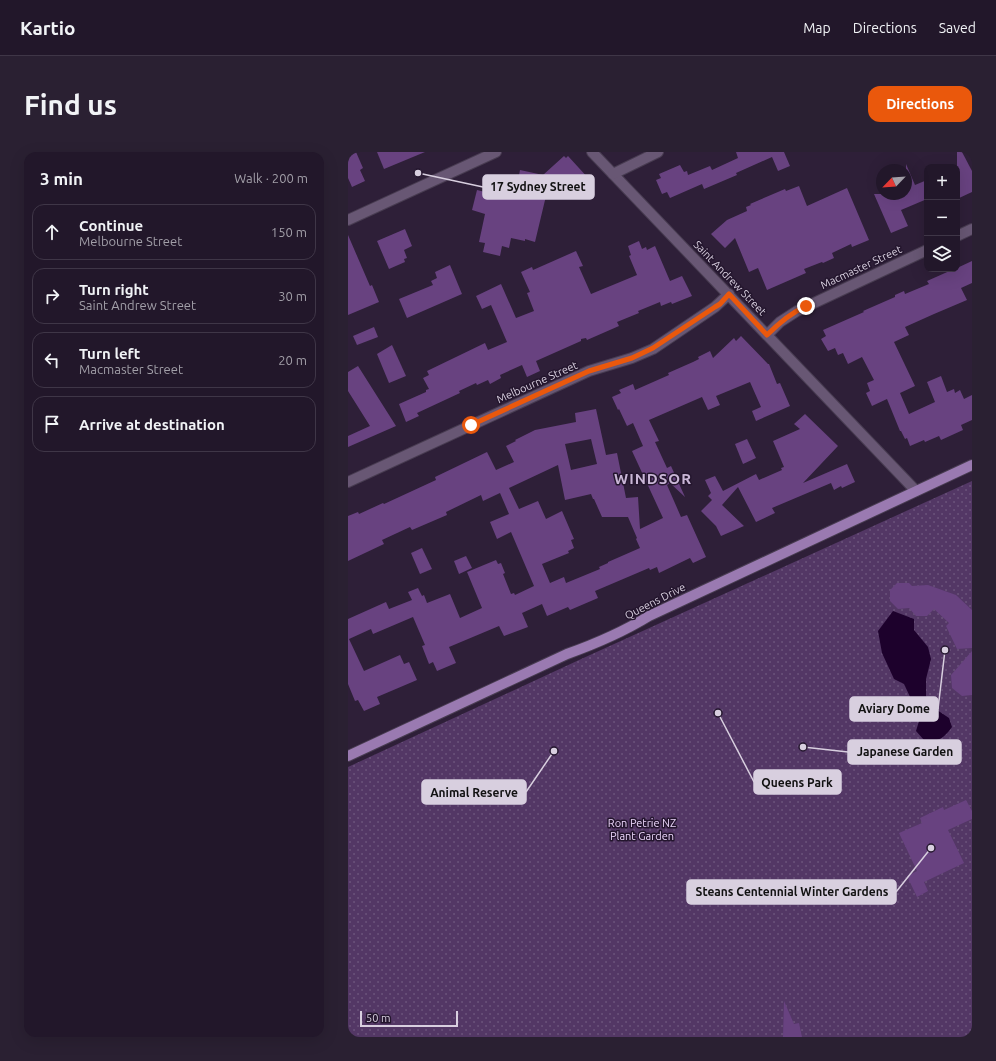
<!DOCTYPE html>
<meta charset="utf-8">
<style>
:root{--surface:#22172a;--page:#2a2032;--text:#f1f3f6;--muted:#a29fa8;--line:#3f3647;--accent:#ea580c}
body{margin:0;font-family:Ubuntu,sans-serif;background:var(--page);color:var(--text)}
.controls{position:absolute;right:12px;top:12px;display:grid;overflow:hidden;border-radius:8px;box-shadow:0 4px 16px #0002}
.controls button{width:36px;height:36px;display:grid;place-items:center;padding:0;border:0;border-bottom:1px solid var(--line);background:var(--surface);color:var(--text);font:20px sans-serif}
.compass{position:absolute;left:528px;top:12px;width:36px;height:36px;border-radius:50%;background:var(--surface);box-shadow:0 4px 16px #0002;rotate:245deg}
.scale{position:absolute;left:12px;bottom:10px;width:98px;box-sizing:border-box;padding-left:4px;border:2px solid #d8cfdf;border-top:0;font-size:11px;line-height:14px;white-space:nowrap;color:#d8cfdf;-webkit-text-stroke:3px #24162e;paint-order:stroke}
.stop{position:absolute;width:12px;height:12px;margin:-9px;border:3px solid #ea580c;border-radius:50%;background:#fff}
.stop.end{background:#ea580c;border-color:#fff;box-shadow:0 1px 4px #0008}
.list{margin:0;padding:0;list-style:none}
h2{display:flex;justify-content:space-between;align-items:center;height:52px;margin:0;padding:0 16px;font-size:17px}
h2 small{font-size:13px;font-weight:400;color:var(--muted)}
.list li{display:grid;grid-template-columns:26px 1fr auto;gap:12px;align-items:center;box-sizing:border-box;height:56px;margin:0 8px 8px;padding:0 8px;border:1px solid var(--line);border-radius:12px}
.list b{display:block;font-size:15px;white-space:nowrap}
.list p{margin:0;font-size:13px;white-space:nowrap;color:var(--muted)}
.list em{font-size:13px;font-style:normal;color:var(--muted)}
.icon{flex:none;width:22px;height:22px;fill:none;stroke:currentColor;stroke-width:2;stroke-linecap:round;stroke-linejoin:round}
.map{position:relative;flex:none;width:624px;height:885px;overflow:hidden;border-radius:12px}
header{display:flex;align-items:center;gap:24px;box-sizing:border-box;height:56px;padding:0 20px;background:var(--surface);border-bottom:1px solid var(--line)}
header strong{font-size:19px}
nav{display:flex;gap:22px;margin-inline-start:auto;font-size:14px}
.intro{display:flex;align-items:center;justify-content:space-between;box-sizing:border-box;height:96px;padding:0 24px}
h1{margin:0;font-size:28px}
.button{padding:10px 18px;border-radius:12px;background:var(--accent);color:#fff;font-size:14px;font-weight:700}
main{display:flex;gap:24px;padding:0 24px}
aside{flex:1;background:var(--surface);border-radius:12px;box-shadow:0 4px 16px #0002}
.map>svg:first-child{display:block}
.park{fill:url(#park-dots)}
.water{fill:#1d012c}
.building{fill:#684280;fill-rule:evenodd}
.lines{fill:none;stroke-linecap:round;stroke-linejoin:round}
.minor-casing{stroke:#483c51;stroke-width:12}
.major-casing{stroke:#483c51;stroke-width:12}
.minor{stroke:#685774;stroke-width:10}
.major{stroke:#9a7ab1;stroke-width:10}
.route{stroke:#ea580c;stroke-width:5}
.labels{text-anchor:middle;stroke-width:3;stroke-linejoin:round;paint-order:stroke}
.street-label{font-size:11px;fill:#d8cfdf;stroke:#24162e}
.park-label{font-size:11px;fill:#ecd6fb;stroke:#24162e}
.district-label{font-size:15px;font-weight:bold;letter-spacing:1px;fill:#c9b6d6;stroke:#24162e}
.leader{fill:none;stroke:#d8cfdf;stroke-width:1.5}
.callout-dot{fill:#d8cfdf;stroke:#24162e;stroke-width:1.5}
.callout{fill:#d8cfdf;stroke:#d8cfdf;stroke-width:1.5}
.callout-label{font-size:12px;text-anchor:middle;font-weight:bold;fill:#111}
</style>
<header>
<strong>Kartio</strong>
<nav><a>Map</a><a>Directions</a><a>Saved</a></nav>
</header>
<div class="intro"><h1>Find us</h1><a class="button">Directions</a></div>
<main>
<aside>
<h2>3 min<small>Walk · 200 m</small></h2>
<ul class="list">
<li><svg class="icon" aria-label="ahead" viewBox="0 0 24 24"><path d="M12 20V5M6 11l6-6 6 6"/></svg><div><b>Continue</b><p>Melbourne Street</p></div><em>150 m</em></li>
<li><svg class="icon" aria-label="right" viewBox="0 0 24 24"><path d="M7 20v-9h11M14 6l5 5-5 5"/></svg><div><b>Turn right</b><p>Saint Andrew Street</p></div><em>30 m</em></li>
<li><svg class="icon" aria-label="left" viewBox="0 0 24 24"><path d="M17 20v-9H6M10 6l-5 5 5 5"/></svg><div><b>Turn left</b><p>Macmaster Street</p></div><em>20 m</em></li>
<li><svg class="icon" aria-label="arrive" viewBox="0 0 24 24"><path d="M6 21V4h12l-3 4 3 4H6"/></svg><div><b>Arrive at destination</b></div></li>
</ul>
</aside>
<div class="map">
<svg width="624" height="885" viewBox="0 0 624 885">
<defs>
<pattern id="park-dots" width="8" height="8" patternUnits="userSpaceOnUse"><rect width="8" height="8" fill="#533765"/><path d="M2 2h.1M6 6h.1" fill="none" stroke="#6b537b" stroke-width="1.8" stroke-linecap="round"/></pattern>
</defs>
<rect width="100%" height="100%" fill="#2e1f38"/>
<path class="park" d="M 624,329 L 624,885 L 0,885 L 0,615 L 231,508 Z"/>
<path class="water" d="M 545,459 L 566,467 L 566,478 L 580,495 L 583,507 L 578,527 L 578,544 L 583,554 L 601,566 L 604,575 C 595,587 591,590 576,588 L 568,579 L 572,566 L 556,532 L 546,527 L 534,501 L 530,479 Z"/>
<g class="building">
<path d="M 0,0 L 8,0 L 15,16 L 12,18 L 17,29 L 4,35 L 0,26 Z"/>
<path d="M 29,0 L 77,0 L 36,17 Z"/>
<path d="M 388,0 L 436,0 L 442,14 L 430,19 L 424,5 L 388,21 L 389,23 L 356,37 L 354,32 L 322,46 L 319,40 L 314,42 L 308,28 L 313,26 L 311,22 L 332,13 L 336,20 L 339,19 L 340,23 L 362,14 L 364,18 L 390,6 Z"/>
<path d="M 609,0 L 614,0 L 624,19 L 624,40 L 609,47 Z"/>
<path d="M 216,4 L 218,6 L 220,4 L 241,27 L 236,31 L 239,35 L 225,47 L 203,23 L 187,90 L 177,87 L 177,89 L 163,86 L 161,96 L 154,94 L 152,104 L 135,100 L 137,91 L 131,90 L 137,62 L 124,58 L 129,38 L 145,42 L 148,30 L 158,32 L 158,30 L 164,31 L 164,28 L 170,29 L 172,18 L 195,23 Z"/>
<path d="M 558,12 L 567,33 L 579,28 L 579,47 L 553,58 L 560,74 L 543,81 L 526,42 L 558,42 Z"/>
<path d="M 451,34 L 459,54 L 499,36 L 521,88 L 504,95 L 503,92 L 484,101 L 486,106 L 475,111 L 474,110 L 456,117 L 458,121 L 419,138 L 410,116 L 401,120 L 387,86 L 377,96 L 363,82 L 379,68 L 399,59 L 398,55 L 403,53 L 402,52 L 437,37 L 438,39 Z"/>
<path d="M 57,77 L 64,94 L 56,98 L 59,106 L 56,107 L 57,110 L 41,117 L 29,89 Z"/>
<path d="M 0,83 L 22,134 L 24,133 L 31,150 L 0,163 Z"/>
<path d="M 291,89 L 294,97 L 298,95 L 299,98 L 307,94 L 322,129 L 334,124 L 344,144 L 324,152 L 323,150 L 313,154 L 312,150 L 290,159 L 291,161 L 269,170 L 271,174 L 239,188 L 238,186 L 233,187 L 233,189 L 188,209 L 192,219 L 179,225 L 174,213 L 152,223 L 153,226 L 142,232 L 140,228 L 129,233 L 128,231 L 111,239 L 112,241 L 69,261 L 71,264 L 58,270 L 51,252 L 78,240 L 78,238 L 81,237 L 75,226 L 81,223 L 79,219 L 137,191 L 140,198 L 159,190 L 143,153 L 134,157 L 128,144 L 153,132 L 168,166 L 186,159 L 179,141 L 182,140 L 173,120 L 184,115 L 185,118 L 228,99 L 235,114 L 231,115 L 243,142 L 289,123 L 281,104 L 283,103 L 280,94 Z"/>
<path d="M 624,109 L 624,131 L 613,136 L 619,148 L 586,162 L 557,175 L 561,183 L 546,190 L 567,234 L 552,241 L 561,262 L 587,250 L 579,230 L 593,224 L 599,240 L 606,237 L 607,241 L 612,238 L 616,247 L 624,243 L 624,268 L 613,273 L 615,278 L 593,288 L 591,284 L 577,290 L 576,288 L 562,294 L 559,286 L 557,287 L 553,279 L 552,279 L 539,247 L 524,254 L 518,241 L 522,239 L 519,231 L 526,228 L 514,205 L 500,212 L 495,201 L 490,203 L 487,196 L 480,199 L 473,187 L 478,184 L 475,178 L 516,160 L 515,159 L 547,145 L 547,143 L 556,139 L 557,142 L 581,132 L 579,129 L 606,117 L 609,117 L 609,116 Z"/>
<path d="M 102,113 L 114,142 L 59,166 L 51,147 L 85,133 L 83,129 L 89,126 L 87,120 Z"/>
<path d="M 26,175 L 30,185 L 9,193 L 5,184 Z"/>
<path d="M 393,184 L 420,212 L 421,212 L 429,232 L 432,231 L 442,254 L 408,269 L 404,259 L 413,255 L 402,230 L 368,244 L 372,253 L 360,258 L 354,245 L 301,268 L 311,289 L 307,290 L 319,316 L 323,314 L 337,345 L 322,331 L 319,333 L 333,365 L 339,363 L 358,405 L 345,411 L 342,406 L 311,421 L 309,415 L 302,418 L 301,416 L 247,439 L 250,446 L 222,458 L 220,455 L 199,464 L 194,452 L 174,461 L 180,475 L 156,484 L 151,474 L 101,495 L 108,511 L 89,519 L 85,510 L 81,512 L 74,494 L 77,493 L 65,465 L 25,482 L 23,477 L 1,487 L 16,519 L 52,503 L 56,512 L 61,510 L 69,528 L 29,545 L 32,552 L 16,559 L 10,548 L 7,549 L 0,532 L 0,467 L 38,450 L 41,457 L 64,448 L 60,440 L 70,436 L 74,444 L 76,443 L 79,451 L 102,442 L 112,466 L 134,456 L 119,420 L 148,408 L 150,412 L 153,411 L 157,421 L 155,422 L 163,442 L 166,441 L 167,443 L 186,434 L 163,380 L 149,387 L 142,370 L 161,362 L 152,341 L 135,349 L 133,343 L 98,360 L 99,363 L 64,378 L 62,375 L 34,388 L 36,392 L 0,409 L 0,364 L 10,360 L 11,362 L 35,351 L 36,352 L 88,328 L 87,325 L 139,300 L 148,318 L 166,310 L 158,294 L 168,289 L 167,288 L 187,278 L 228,270 L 227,261 L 248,257 L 258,303 L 269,301 L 278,346 L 290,345 L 292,377 L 315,366 L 284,299 L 295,294 L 285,271 L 279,274 L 271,257 L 270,258 L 264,245 L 273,241 L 271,238 L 285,232 L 287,238 L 321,223 L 320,221 L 345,210 L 351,207 L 350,205 L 362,199 L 365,206 L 386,186 L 388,189 ZM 243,287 L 249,312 L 223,318 L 217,292 ZM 210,313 L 217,348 L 243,342 L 245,347 L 246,347 L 254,365 L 280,365 L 289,386 L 288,387 L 292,396 L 260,410 L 260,411 L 251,415 L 252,417 L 218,431 L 216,425 L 202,431 L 194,412 L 221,401 L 220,399 L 226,396 L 223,388 L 226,387 L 214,359 L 198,367 L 190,349 L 171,357 L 161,336 Z"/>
<path d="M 44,193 L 58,224 L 41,231 L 29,202 Z"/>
<path d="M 10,214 L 48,274 L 0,295 L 0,284 L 22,274 L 0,239 L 0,220 Z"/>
<path d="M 457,262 L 490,294 L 455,331 L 499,312 L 507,330 L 494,336 L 493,334 L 486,338 L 483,331 L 424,356 L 427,361 L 408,370 L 390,335 L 374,353 L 396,374 L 373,384 L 368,374 L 353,359 L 364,348 L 360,344 L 363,341 L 357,328 L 367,324 L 375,339 L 408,322 L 411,328 L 434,318 L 433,316 L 436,315 L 425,289 L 452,277 L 446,272 Z"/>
<path d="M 399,287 L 408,306 L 395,312 L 387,292 Z"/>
<path d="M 74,396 L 84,417 L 72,422 L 63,401 Z"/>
<path d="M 118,404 L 124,416 L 111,422 L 106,409 Z"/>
<path d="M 549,431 L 561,431 L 564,434 L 580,433 L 608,443 L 624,458 L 624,496 L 609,497 L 598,474 L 601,471 L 586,457 L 579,464 L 568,464 L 561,456 L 550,457 L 542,449 L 542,438 Z"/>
<path d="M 624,499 L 624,543 L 614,544 L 604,536 L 603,523 Z"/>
<path d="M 442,618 L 452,620 L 451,630 L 440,628 Z"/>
<path d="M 618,648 L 624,659 L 624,667 L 600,678 L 616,711 L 576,730 L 580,739 L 569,745 L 559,724 L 569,719 L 551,681 L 574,671 L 572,666 L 595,655 L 596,658 Z"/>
<path d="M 436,849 L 446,872 L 451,871 L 454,885 L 435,885 Z"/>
</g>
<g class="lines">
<defs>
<g id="minor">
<path d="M 244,0 L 568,339"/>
<path d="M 265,22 L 310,0"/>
<path d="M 0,68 L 148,0"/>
<path d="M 609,84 L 624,77"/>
<path d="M 419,183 L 432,170 L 449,159 L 579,98"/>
<path d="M 0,330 L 241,219 L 284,206 L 305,197 L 367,155 L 381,142"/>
</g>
<path id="major" d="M 0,604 L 219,502 C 247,492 275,480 301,464 L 624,313"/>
</defs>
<use href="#minor" class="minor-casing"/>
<use href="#major" class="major-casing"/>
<use href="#minor" class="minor"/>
<use href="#major" class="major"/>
</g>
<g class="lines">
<path class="route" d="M 123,273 L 241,219 L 284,206 L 305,196 L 367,155 L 372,152 L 381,142 L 419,183 C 431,171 443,161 458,154"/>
</g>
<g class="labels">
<g class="street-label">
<text transform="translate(513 115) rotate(-25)" y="4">Macmaster Street</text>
<text transform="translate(382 126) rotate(46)" y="4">Saint Andrew Street</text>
<text transform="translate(189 230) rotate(-24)" y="4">Melbourne Street</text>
<text transform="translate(307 449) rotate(-27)" y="4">Queens Drive</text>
</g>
<g class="park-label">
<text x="294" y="675">Ron Petrie NZ<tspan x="294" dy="13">Plant Garden</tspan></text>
</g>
<g class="district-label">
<text x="305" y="332">WINDSOR</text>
</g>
</g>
<path class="leader" d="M70 21L135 35M597 498L590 557M455 595L500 600M370 561L406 630M206 599L178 640M583 696L548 740"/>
<g class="callout-dot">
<circle cx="70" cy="21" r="4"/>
<circle cx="597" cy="498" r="4"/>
<circle cx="455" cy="595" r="4"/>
<circle cx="370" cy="561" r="4"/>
<circle cx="206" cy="599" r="4"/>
<circle cx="583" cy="696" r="4"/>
</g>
<g class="callout">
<rect x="135" y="23" width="111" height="24" rx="4"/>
<rect x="502" y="545" width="88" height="24" rx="4"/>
<rect x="500" y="588" width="113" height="24" rx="4"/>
<rect x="406" y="618" width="87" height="24" rx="4"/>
<rect x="74" y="628" width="104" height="24" rx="4"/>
<rect x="339" y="728" width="209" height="24" rx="4"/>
</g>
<g class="callout-label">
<text x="190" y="39">17 Sydney Street</text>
<text x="546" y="561">Aviary Dome</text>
<text x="557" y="604">Japanese Garden</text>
<text x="449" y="635">Queens Park</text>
<text x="126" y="645">Animal Reserve</text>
<text x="444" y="744">Steans Centennial Winter Gardens</text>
</g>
</svg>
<div class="controls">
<button>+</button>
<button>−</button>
<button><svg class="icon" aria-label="layers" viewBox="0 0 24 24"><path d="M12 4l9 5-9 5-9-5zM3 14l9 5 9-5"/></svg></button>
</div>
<svg class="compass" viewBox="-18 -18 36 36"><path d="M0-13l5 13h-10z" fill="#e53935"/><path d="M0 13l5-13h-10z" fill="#a29fa8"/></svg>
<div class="scale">50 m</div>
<div class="stop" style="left:123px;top:273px"></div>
<div class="stop end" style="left:458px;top:154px"></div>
</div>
</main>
